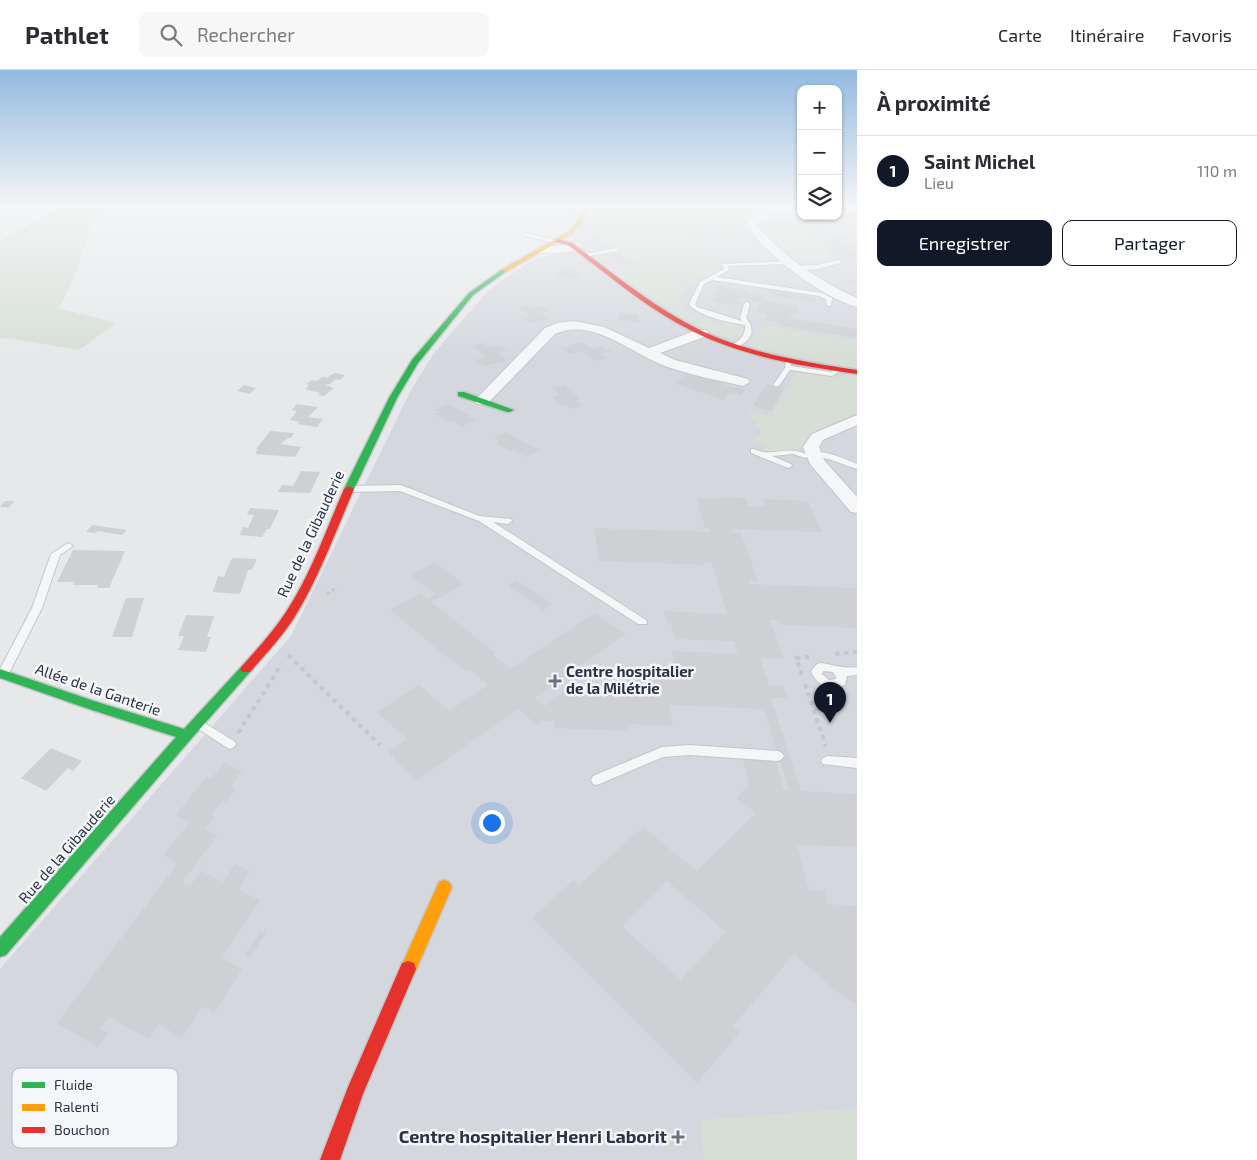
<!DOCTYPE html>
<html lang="fr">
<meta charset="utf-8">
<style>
:root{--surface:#fff;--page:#f7f7f7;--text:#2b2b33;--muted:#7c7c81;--line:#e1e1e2;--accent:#111827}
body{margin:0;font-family:"Exo 2",sans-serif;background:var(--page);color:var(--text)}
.controls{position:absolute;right:15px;top:15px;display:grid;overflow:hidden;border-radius:10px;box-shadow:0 1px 4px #0004}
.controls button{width:45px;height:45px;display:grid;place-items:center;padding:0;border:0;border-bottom:1px solid var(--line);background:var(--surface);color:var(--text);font:25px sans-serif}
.you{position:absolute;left:491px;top:752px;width:18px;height:18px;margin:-12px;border:4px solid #fff;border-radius:50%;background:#1a73e8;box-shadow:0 0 0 8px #1a73e833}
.badge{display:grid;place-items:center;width:32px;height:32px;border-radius:50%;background:var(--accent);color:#fff;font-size:16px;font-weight:700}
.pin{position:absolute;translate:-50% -41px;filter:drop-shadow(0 1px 2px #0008)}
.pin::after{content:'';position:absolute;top:26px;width:18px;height:15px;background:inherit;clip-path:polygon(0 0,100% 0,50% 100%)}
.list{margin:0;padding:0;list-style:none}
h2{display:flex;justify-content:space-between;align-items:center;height:65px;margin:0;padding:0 20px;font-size:21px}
h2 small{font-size:16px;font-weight:400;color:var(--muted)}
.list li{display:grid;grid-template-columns:32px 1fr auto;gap:15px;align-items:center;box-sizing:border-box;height:70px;padding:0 20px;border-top:1px solid var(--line)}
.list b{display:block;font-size:19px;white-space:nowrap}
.list p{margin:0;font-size:16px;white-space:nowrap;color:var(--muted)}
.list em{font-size:16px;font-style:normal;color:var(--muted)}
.actions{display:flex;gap:10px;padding:15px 20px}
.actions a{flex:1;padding:11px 0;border:1px solid var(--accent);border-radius:10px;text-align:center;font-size:18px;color:var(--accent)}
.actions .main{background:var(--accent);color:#fff}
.icon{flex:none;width:28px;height:28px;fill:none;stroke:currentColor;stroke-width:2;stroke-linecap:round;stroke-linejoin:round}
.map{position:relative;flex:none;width:857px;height:1090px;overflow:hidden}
header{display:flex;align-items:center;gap:30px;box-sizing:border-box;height:70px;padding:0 25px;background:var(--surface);border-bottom:1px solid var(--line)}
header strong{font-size:24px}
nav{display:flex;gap:28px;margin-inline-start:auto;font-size:18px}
.search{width:350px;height:45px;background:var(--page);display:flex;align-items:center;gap:12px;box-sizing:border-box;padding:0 18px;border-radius:10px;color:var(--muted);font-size:19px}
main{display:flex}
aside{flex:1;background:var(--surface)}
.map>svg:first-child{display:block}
.built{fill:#d4d7dd}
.green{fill:#d6ded6}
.building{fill:#ced0d3;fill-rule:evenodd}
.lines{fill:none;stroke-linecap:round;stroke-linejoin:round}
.lane-casing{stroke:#c4c6c8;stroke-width:2}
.street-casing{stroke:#c4c6c8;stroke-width:2}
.fast-casing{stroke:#c4c6c8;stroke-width:3}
.slow-casing{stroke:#c4c6c8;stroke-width:3}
.jam-casing{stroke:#c4c6c8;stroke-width:3}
.path-far2{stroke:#c5c6ca;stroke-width:2;stroke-dasharray:2 2;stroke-linecap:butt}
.path-far1{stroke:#c5c6ca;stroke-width:3;stroke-dasharray:3 3;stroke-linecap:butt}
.path{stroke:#c5c6ca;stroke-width:4;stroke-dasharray:4.5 4.5;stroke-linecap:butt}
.lane{fill:#f5f6f7;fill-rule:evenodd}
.street{fill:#f5f6f7;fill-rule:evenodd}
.fast{fill:#30b455;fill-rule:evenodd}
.slow{fill:#ff9f0a;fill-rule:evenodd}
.jam{fill:#e5322d;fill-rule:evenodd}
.poi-dot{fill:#6c737f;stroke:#f4f6f9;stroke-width:2}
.labels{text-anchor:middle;stroke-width:5;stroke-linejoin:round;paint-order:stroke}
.street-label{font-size:15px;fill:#2b3445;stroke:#f4f6f9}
.poi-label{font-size:15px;font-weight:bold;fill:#2b3445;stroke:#f4f6f9;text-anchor:start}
.near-poi-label{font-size:18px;font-weight:bold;fill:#2b3445;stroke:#f4f6f9;text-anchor:end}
.key{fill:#f4f6f9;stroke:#b8bcc3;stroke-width:1}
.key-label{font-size:14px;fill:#2b3445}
</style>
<header>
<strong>Pathlet</strong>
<div class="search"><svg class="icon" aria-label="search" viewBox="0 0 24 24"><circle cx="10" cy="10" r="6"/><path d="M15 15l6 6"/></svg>Rechercher</div>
<nav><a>Carte</a><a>Itinéraire</a><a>Favoris</a></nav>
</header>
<main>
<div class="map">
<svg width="857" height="1090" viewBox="0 0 857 1090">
<rect width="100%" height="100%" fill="#e6e8ea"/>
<path class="built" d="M 441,137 L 801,137 L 801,146 L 838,146 L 838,137 L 857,137 L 857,1090 L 0,1090 L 0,899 L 291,566 L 410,322 L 434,283 L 487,222 L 501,211 L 534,189 L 584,177 L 577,171 L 592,145 Z"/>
<g class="green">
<path d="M 63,137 L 106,137 L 91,155 L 75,206 L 59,238 L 116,253 L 79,280 L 7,268 L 0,269 L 0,171 Z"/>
<path d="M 589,137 L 711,137 L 755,140 L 750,141 L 739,154 L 743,160 L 729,156 L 691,157 L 686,162 L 717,201 L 698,212 L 687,211 L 677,234 L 691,245 L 722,255 L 727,251 C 734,254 741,255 745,261 L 744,264 C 721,282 639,218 616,204 L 626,202 L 621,198 L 640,194 L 599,167 L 573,172 L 576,161 Z"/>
<path d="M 762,155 L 768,156 L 772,160 L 804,159 L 836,188 L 797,190 L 763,158 Z"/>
<path d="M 764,256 L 857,271 L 857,299 L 751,277 L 749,271 Z"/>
<path d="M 796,301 L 841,307 L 849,303 L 857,304 L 857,342 C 844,349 830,353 817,360 C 808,365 808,371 801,377 C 793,384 772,383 763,380 L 767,375 L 755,371 L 761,362 L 748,341 L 771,346 Z"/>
<path d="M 857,1038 L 857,1090 L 704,1090 L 701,1050 Z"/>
</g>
<g class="building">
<path d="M 857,146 L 857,155 L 828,156 L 857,181 L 857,187 L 837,187 L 804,156 L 774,156 L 767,149 Z"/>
<path d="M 599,168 L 603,170 L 600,171 L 611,177 L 597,179 L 584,170 Z"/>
<path d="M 617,182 L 627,190 L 633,192 L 618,194 L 604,184 Z"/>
<path d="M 559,200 L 581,202 L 578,208 L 557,207 Z"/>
<path d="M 718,216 L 745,220 L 750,224 L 762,226 L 761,230 L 798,236 L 796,245 L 791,244 L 790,248 L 857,259 L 856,268 L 777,255 L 778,252 L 765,250 L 767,245 L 770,244 L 758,242 L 761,232 L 738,228 L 738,230 L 741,231 L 739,236 L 712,232 Z"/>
<path d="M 769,220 L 799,225 L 815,228 L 814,232 L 774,226 L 774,224 L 768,223 Z"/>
<path d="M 528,235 L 533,238 L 542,236 L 550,240 L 541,243 L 551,248 L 532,253 L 523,248 L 531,246 L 518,238 Z"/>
<path d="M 619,243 L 638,245 L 638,252 L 619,250 Z"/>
<path d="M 580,272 L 592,279 L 602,276 L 611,281 L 601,284 L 607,288 L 597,291 L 580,281 L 571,284 L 561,278 Z"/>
<path d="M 482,273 L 489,278 L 499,275 L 507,280 L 496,283 L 507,290 L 485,296 L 476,290 L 487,287 L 472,276 Z"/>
<path d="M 334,303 L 345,305 L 340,310 L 335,309 L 330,314 L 325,315 L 334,318 L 324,326 L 318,325 L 320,323 L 305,319 L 309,315 L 306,314 L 312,310 L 317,311 L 322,307 L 327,308 Z"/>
<path d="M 686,304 L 695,306 L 696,304 L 705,307 L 703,308 L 720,311 L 718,312 L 725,315 L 745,319 L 741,325 L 730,322 L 724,330 L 676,314 Z"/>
<path d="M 767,314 L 784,318 L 771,341 L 753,336 Z"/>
<path d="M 244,315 L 256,318 L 250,324 L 237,321 Z"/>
<path d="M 565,315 L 579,329 L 576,330 L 583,336 L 570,339 L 566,335 L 562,336 L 552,327 L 559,325 L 552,318 Z"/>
<path d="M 297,334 L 318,337 L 308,347 L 323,349 L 317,357 L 297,354 L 300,352 L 290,350 L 297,341 L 292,340 Z"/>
<path d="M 447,334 L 465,343 L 476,350 L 463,356 L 451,350 L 448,351 L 435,344 L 439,342 L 434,340 Z"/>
<path d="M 270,361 L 294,363 L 291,368 L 288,368 L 280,374 L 301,377 L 295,387 L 255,384 L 258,379 L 256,379 Z"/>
<path d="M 506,362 L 526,374 L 540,380 L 526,387 L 513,380 L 510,381 L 497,374 L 500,372 L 494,368 Z"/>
<path d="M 301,401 L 320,402 L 310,423 L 278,422 L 282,415 L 293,416 Z"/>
<path d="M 721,427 L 745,428 L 748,436 L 766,437 L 763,429 L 808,431 L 822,462 L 732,459 L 733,463 L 741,463 L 758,511 L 749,511 L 750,514 L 857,518 L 857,558 L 781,555 L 780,551 L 770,550 L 784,589 L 760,588 L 769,615 L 783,616 L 787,628 L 771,628 L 801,721 L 857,724 L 857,777 L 797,775 L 809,820 L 824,821 L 828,834 L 857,836 L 857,934 L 840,924 L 794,884 L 733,956 L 740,962 L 697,1013 L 532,848 L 574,810 L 579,815 L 643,757 L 697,801 L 756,743 L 736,728 L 749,715 L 742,687 L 775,689 L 784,720 L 789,721 L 764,639 L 669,635 L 673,656 L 628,654 L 629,661 L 554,658 L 554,651 L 542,651 L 537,655 L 518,639 L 416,711 L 388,682 L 407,669 L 377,642 L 419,615 L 449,641 L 488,615 L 470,600 L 466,602 L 390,540 L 420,523 L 427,529 L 436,524 L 411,505 L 434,492 L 464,514 L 431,532 L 496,583 L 493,585 L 511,599 L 595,543 L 625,564 L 535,628 L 545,636 L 566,620 L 632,623 L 631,619 L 628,619 L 626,606 L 678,608 L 672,581 L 738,584 L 734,571 L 675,569 L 671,553 L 667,553 L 664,541 L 727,544 L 712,493 L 704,493 L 705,495 L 599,491 L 594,458 L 711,462 L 710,458 L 705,458 L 696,428 L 722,429 ZM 667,811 L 726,862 L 680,910 L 622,856 Z"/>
<path d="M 5,431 L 14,431 L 9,437 L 0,437 Z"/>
<path d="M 250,438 L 279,440 L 270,459 L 267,459 L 262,467 L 240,465 L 243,457 L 248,458 L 254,445 L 247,444 Z"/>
<path d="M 92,455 L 127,460 L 122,465 L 98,461 L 96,463 L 86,462 Z"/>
<path d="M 73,480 L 125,481 L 109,518 L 97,518 L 98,515 L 73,515 L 75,512 L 57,512 Z"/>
<path d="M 232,488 L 257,489 L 252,500 L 248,500 L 240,524 L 213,522 L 218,506 L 224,507 Z"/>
<path d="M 517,510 L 552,534 L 543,540 L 509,515 Z"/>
<path d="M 126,528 L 144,528 L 132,567 L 112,567 Z"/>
<path d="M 186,545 L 214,546 L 207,567 L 211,567 L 206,582 L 178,580 L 184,566 L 178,566 Z"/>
<path d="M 51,678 L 82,691 L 73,701 L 68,698 L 46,721 L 21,708 Z"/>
<path d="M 224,693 L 242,701 L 230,717 L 235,720 L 226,732 L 222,731 L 211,745 L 215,747 L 204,759 L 218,765 L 182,812 L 190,816 L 201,801 L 223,812 L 235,794 L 250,802 L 238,820 L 260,830 L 221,888 L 242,899 L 214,943 L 203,936 L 182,968 L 158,954 L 149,969 L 109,947 L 100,959 L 108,963 L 98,977 L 57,953 L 177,794 L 164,784 L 190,752 L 176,745 L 206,707 L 211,709 Z"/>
<path d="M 261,861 L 266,863 L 249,888 L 245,885 Z"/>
</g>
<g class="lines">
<defs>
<g id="lane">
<path d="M 505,137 L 530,137 L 585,143 L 583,144 Z"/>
<path d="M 732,137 L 751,137 L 775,141 L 773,142 Z"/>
<path d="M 524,162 L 558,171 L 559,172 L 556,174 L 522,165 Z"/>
<path d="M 616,178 L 618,179 L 618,181 L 584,187 L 581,185 Z"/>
<path d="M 839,190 L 842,192 L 841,193 L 817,199 L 796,200 L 793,198 L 796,196 L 817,195 Z"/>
<path d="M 790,191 L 791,192 L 788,194 L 728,196 L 729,200 L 717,207 L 822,223 L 832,228 L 831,236 L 827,236 L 826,229 L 819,226 L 712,210 L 704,214 L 695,234 L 697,237 L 742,251 L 740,248 L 744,234 L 747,232 L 750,234 L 746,248 C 758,262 749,272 735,278 L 732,276 C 739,269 746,267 745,255 C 731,253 697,246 689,234 L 700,212 L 724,199 L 722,194 Z"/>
<path d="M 786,291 L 790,291 L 791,296 L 831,302 L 840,297 L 843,299 L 832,306 L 790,300 L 779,316 L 775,316 L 773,315 L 785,298 Z"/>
<path d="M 751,379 C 756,379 758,381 763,382 C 781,384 789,376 808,385 C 820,377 845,389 857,394 L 857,399 C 843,395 818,382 805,388 L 793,384 L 772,386 L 791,394 L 792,396 L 788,398 L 751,383 Z"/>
<path d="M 401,415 L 479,446 L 511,449 L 512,451 L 508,454 L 493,452 L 646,550 L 647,552 L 646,554 L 638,554 L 479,451 L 400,421 L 350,422 L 346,419 L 350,416 Z"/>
<path d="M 68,473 L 73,476 L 60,485 L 42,538 L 7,607 L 0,607 L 0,599 L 32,538 L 51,484 Z"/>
<path d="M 821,593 C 836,595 842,599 857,597 L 857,605 L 847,606 L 845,615 C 830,620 817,617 811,601 L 817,594 ZM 823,601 L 833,602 L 836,607 L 836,609 L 829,610 L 822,604 Z"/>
<path d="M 198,649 L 234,671 L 236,674 L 234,677 L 230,679 L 226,677 L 194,656 L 192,653 L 194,650 Z"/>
<path d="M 689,675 L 778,681 L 782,683 L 784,686 L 782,689 L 778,691 L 689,685 L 663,687 L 597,715 L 593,714 L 591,710 L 593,706 L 662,677 Z"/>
<path d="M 827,686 L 857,688 L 857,698 L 823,694 L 821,691 L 823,688 Z"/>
</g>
<g id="street">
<path d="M 773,137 L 801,137 L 801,143 L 769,144 L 756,154 L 760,159 C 787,189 821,212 857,228 L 857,237 C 823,228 764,184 746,154 C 753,144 761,140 773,137 Z"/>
<path d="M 838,137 L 857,137 L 857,141 L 838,142 Z"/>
<path d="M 562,175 L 576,176 L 581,179 C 577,183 538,185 534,181 L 539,178 Z"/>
<path d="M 574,251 L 604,257 L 649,278 L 697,260 L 707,260 L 708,263 L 707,266 L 660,283 L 675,290 L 748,309 L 750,312 L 743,316 C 717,310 690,305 665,296 C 630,283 593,247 555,264 L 487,334 L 477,334 L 475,331 L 477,328 L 545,258 L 557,253 Z"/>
<path d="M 857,345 L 857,355 L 823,370 L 819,377 L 824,390 L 857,427 L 857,443 L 851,442 L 810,394 L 803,377 L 812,364 Z"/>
</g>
<g id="fast">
<path d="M 503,199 L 508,200 L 473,225 L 418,293 L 397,328 L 354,419 L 352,421 L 346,421 L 344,419 L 389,328 L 412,290 L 469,223 Z"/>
<path d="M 458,322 L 464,322 L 514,340 L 510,342 L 507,342 L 458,326 Z"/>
<path d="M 246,595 L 250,596 L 252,599 L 250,602 L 191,669 L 6,885 L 0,887 L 0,867 L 176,667 L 86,638 L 0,608 L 0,599 L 94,631 L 184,659 L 242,596 Z"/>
</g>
<g id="slow">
<path d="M 582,137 L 588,137 L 582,153 L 572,164 L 507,201 L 503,201 L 503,199 L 568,162 L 576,153 Z"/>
<path d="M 444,810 L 449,812 L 452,817 L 414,905 L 408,907 L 402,905 L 400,899 L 439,812 Z"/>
</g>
<g id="jam">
<path d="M 558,169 L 572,173 C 613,203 652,236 698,259 C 748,283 803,292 857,300 L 857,304 C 802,296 745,287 694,262 C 648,240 609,205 568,175 L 556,172 L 555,171 Z"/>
<path d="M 349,416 L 354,419 C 335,463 319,508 294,548 C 281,568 265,585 250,602 L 242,602 L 240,599 L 242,596 C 257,579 273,562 286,542 C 311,504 326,460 344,419 Z"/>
<path d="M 408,891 L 414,893 L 416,899 L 363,1024 L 340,1090 L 320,1090 L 348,1017 L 402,893 Z"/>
</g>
</defs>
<use href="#lane" class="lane-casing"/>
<use href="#street" class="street-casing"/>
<use href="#fast" class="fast-casing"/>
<use href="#slow" class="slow-casing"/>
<use href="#jam" class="jam-casing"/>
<g class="path-far2">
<path d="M 599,141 L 732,148"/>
<path d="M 0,175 L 62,137"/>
<path d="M 848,212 L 857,210"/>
</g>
<path class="path-far1" d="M 327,524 L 333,520 L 338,520"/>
<g class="path">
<path d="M 835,584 L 857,582"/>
<path d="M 288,585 L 380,675"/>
<path d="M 802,605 L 796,588 L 809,587"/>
<path d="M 805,614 L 826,677"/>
<path d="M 238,663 L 280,597"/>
</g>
<use href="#lane" class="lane"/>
<use href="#street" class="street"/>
<use href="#fast" class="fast"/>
<use href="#slow" class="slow"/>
<use href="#jam" class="jam"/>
</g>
<linearGradient id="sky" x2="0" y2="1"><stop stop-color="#93bae0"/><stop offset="0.47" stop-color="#f4f5f6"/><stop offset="1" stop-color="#f4f5f6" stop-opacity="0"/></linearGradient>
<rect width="857" height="290" fill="url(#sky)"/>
<g class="poi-dot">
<path d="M552.5 603.5h5v5h5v5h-5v5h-5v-5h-5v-5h5z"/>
<path d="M675.5 1059.5h5v5h5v5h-5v5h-5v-5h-5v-5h5z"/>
</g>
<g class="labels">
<g class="street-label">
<text transform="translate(311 464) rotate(-65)" y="5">Rue de la Gibauderie</text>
<text transform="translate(98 620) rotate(19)" y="5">Allée de la Ganterie</text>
<text transform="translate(67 779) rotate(-49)" y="5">Rue de la Gibauderie</text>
</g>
<g class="poi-label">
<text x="566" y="607">Centre hospitalier<tspan x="566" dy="17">de la Milétrie</tspan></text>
</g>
<g class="near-poi-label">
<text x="667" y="1073">Centre hospitalier Henri Laborit</text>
</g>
</g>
<rect x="12" y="998" width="166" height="80" rx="8" class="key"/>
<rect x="22" y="1012" width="23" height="6" fill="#30b455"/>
<rect x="22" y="1034" width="23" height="7" fill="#ff9f0a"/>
<rect x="22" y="1057" width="23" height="6" fill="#e5322d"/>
<g class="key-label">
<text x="54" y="1020">Fluide</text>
<text x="54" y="1042">Ralenti</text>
<text x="54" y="1065">Bouchon</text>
</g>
</svg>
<div class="controls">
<button>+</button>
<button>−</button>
<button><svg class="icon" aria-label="layers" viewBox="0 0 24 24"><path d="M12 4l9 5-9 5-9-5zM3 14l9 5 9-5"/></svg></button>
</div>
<div class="you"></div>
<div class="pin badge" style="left:830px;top:653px">1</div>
</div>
<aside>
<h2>À proximité<small></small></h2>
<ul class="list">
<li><span class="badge">1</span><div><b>Saint Michel</b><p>Lieu</p></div><em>110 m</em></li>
</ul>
<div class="actions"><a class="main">Enregistrer</a><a>Partager</a></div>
</aside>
</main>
